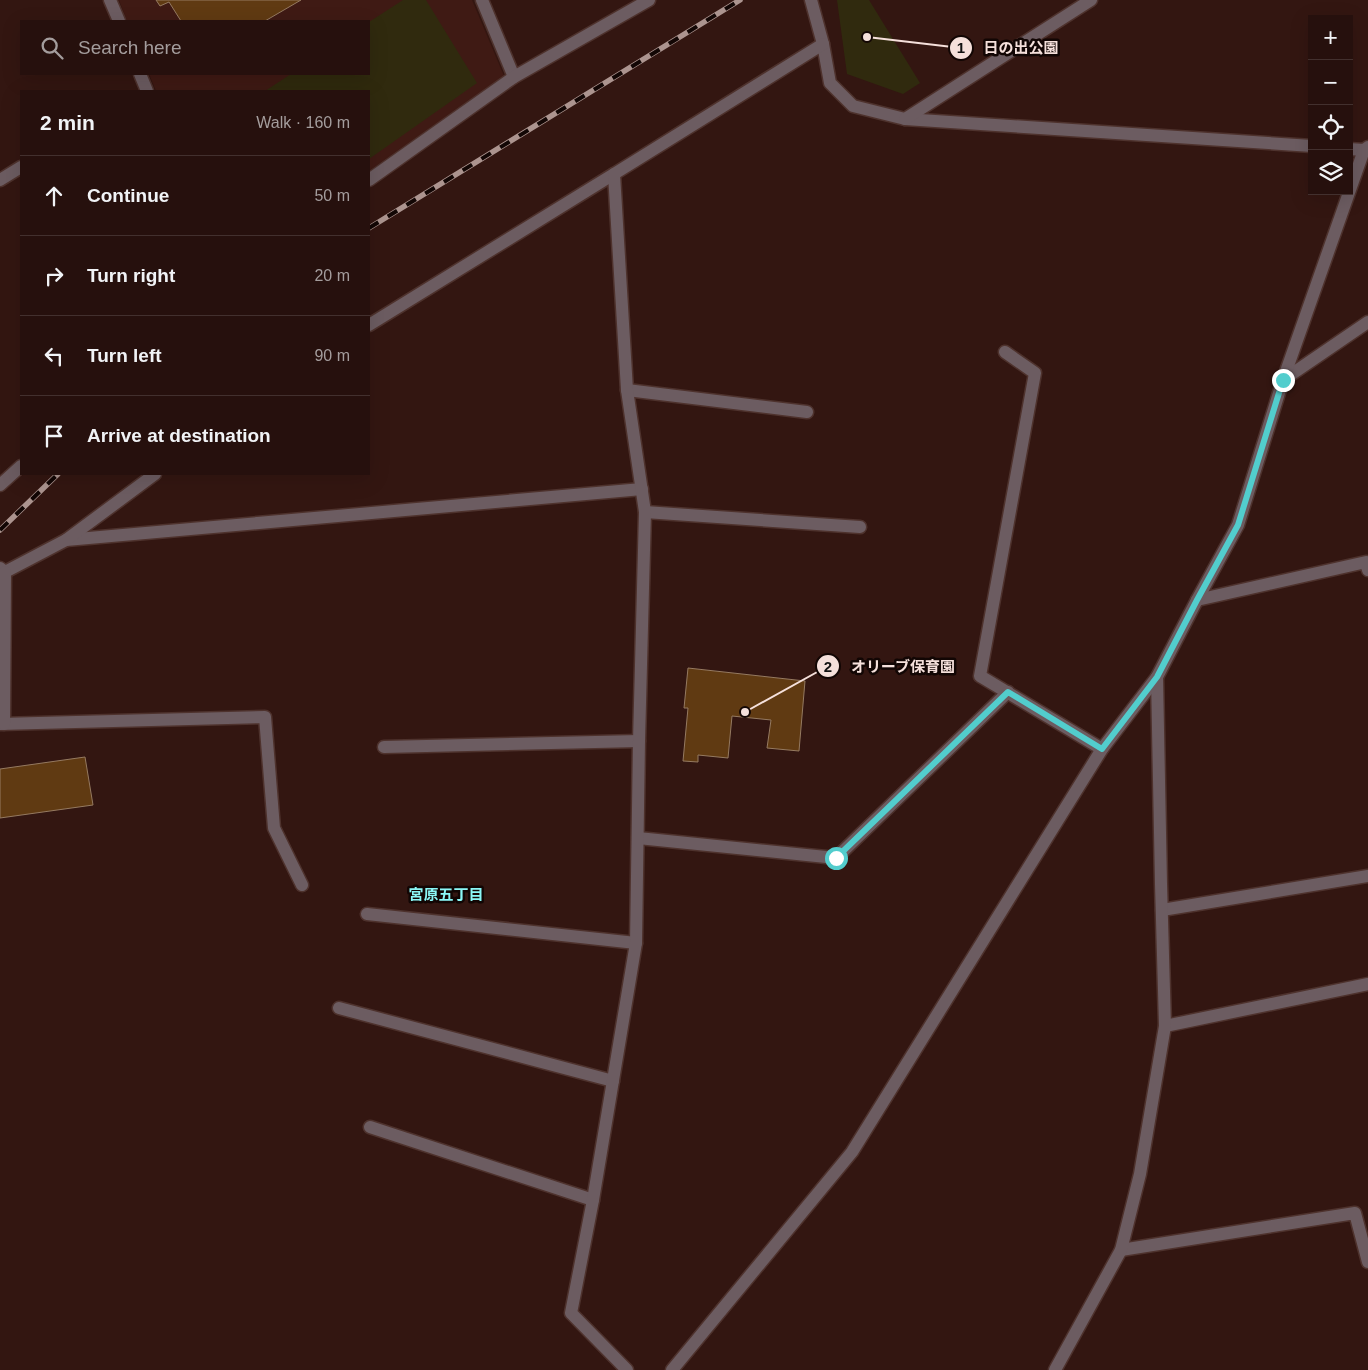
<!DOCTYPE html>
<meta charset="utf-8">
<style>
:root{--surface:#26100d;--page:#2e1916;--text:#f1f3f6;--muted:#a49d9d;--line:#42302e}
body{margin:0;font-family:Arial,"Noto Sans JP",sans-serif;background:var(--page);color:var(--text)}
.controls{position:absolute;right:15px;top:15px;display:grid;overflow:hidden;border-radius:0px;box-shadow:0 5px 20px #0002}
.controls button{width:45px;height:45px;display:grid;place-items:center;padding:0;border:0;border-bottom:1px solid var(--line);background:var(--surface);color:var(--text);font:25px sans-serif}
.stop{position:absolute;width:15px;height:15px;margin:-11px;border:4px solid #52cdcd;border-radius:50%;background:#fff}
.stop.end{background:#52cdcd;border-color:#fff;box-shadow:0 1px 5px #0008}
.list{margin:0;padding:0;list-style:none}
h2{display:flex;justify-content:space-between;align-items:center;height:65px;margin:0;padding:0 20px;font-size:21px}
h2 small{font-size:16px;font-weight:400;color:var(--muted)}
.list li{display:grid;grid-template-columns:32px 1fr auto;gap:15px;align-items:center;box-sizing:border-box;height:80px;padding:0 20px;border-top:1px solid var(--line)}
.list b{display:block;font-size:19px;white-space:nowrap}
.list em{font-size:16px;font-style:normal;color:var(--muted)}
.icon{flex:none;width:28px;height:28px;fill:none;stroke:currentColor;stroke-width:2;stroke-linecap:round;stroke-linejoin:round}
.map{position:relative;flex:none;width:1368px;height:1370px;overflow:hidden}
.search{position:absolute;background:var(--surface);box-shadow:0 5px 20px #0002;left:20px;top:20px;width:350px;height:55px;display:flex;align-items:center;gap:12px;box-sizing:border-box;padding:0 18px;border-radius:0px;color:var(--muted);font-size:19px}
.panel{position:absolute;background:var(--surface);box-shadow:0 5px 20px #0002;left:20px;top:90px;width:350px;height:385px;border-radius:0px}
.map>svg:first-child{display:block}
.built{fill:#3f1a14}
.green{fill:#302a0e}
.building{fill:#603a12;stroke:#957a61}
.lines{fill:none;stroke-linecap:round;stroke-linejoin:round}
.lane-casing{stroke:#4e322d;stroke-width:15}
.street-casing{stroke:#4e322d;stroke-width:15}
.lane{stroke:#6c5c61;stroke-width:12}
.street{stroke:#6c5c61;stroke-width:12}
.rail-casing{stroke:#ac948f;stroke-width:5.5}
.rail{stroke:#120604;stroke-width:4;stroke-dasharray:11;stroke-linecap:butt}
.route{stroke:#52cdcd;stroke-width:6}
.labels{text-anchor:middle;stroke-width:5;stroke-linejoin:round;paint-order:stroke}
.neighbourhood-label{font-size:15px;font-weight:bold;fill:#8bf7f6;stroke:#120604}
.leader{fill:none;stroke:#f5e0db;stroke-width:2}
.callout-dot{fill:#f5e0db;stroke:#120604;stroke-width:2}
.mark-label{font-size:15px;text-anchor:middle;font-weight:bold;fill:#111}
.callout-label{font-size:15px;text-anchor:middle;font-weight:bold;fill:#f5e0db;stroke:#120604;stroke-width:5;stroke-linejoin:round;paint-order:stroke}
</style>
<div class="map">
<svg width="1368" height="1370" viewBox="0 0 1368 1370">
<rect width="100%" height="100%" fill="#331611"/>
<path class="built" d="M 119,0 L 472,0 L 504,76 L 369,171 L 369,91 L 156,91 L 149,74 L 369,74 L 369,21 L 127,21 Z"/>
<g class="green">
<path d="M 403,0 L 426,0 L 477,83 L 369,159 L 369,91 L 265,91 L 291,74 L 369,74 L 369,22 Z"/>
<path d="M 837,0 L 869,0 L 920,83 L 903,94 L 847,74 Z"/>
</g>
<g class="building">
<path d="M 156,0 L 301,0 L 265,21 L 181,21 L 169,2 L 160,6 Z"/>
<path d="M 688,668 L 805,681 L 799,751 L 767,748 L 771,720 L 732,716 L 728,758 L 698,755 L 698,762 L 683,761 L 688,708 L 684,708 Z"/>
<path d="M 85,757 L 93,805 L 0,818 L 0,769 Z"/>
</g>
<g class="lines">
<defs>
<path id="lane" d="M 0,724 L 265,717 L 274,828 L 302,885"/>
<g id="street">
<path d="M 110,0 L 119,21"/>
<path d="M 482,0 L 514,77"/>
<path d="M 811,0 L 823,44 L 830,83 L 853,106 L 905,119 L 1312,146"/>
<path d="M 140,74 L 147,91"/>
<path d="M 905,119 L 1091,0"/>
<path d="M 1349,149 L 1364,150"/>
<path d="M 0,180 L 21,167"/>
<path d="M 369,180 L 514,77 L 649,0"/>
<path d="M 369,325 L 614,174"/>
<path d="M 1005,352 L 1035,373 L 980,676 L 1102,749"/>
<path d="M 1283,380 L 1368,322"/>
<path d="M 627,390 L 807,412"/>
<path d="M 0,485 L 21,466"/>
<path d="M 645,512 L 860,527"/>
<path d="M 66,540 L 642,489"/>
<path d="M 0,568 L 5,572 L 66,540 L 155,474"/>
<path d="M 1197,600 L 1366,562 L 1368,570"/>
<path d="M 4,724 L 5,572"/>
<path d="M 384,747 L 639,741"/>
<path d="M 638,838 L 836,858 L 1008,692"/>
<path d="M 1162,910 L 1368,876"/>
<path d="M 367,914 L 636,943"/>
<path d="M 339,1008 L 613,1081"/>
<path d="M 1165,1026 L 1368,984"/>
<path d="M 370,1127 L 593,1200"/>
<path d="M 1121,1250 L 1355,1213 L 1368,1262"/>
<path d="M 627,1370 L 571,1313 L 593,1200 L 636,943 L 639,741 L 645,512 L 627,390 L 614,174 L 823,44"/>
<path d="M 672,1370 L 852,1152 L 1102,749 L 1157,677 L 1197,600 L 1238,525 L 1283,380 L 1364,150 L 1368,147"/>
<path d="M 1055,1370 L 1121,1250 L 1140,1174 L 1165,1026 L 1161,884 L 1157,677"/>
</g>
</defs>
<use href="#lane" class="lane-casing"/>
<use href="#street" class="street-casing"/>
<use href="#lane" class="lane"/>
<use href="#street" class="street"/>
<defs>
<g id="rail">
<path d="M 369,228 L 740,0"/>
<path d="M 0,530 L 58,474"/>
</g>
</defs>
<use href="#rail" class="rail-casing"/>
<use href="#rail" class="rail"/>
</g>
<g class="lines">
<path class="route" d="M 836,858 L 1008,692 L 1102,749 L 1157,677 L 1197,600 L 1238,525 L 1283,380"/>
</g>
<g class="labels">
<g class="neighbourhood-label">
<text x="446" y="900">宮原五丁目</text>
</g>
</g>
<path class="leader" d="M867 37L961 48M745 712L828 666"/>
<g class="callout-dot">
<circle cx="867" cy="37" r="5"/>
<circle cx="745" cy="712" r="5"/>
<circle cx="961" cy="48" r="12"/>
<circle cx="828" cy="666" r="12"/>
</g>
<g class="mark-label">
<text x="961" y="53">1</text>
<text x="828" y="672">2</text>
</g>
<g class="callout-label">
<text x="1021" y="53">日の出公園</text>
<text x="903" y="672">オリーブ保育園</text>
</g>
</svg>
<div class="controls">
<button>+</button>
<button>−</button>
<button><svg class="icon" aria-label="locate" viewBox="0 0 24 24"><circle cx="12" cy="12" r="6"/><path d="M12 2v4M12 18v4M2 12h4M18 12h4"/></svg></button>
<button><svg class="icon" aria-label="layers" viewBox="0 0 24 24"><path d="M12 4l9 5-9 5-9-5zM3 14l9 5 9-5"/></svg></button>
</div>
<div class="stop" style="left:836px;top:858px"></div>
<div class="stop end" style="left:1283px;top:380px"></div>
<div class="search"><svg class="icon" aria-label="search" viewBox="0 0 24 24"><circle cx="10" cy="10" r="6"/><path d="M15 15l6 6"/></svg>Search here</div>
<section class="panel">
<h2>2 min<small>Walk · 160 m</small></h2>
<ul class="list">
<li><svg class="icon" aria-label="ahead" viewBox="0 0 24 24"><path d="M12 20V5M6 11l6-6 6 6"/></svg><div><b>Continue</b></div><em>50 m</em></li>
<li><svg class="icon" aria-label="right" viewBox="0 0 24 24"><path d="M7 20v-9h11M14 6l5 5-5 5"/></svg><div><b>Turn right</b></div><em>20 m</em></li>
<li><svg class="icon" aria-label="left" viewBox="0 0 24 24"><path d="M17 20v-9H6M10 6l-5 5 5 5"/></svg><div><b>Turn left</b></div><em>90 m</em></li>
<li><svg class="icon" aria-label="arrive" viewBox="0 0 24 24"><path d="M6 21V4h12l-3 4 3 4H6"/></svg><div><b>Arrive at destination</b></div></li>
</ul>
</section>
</div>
